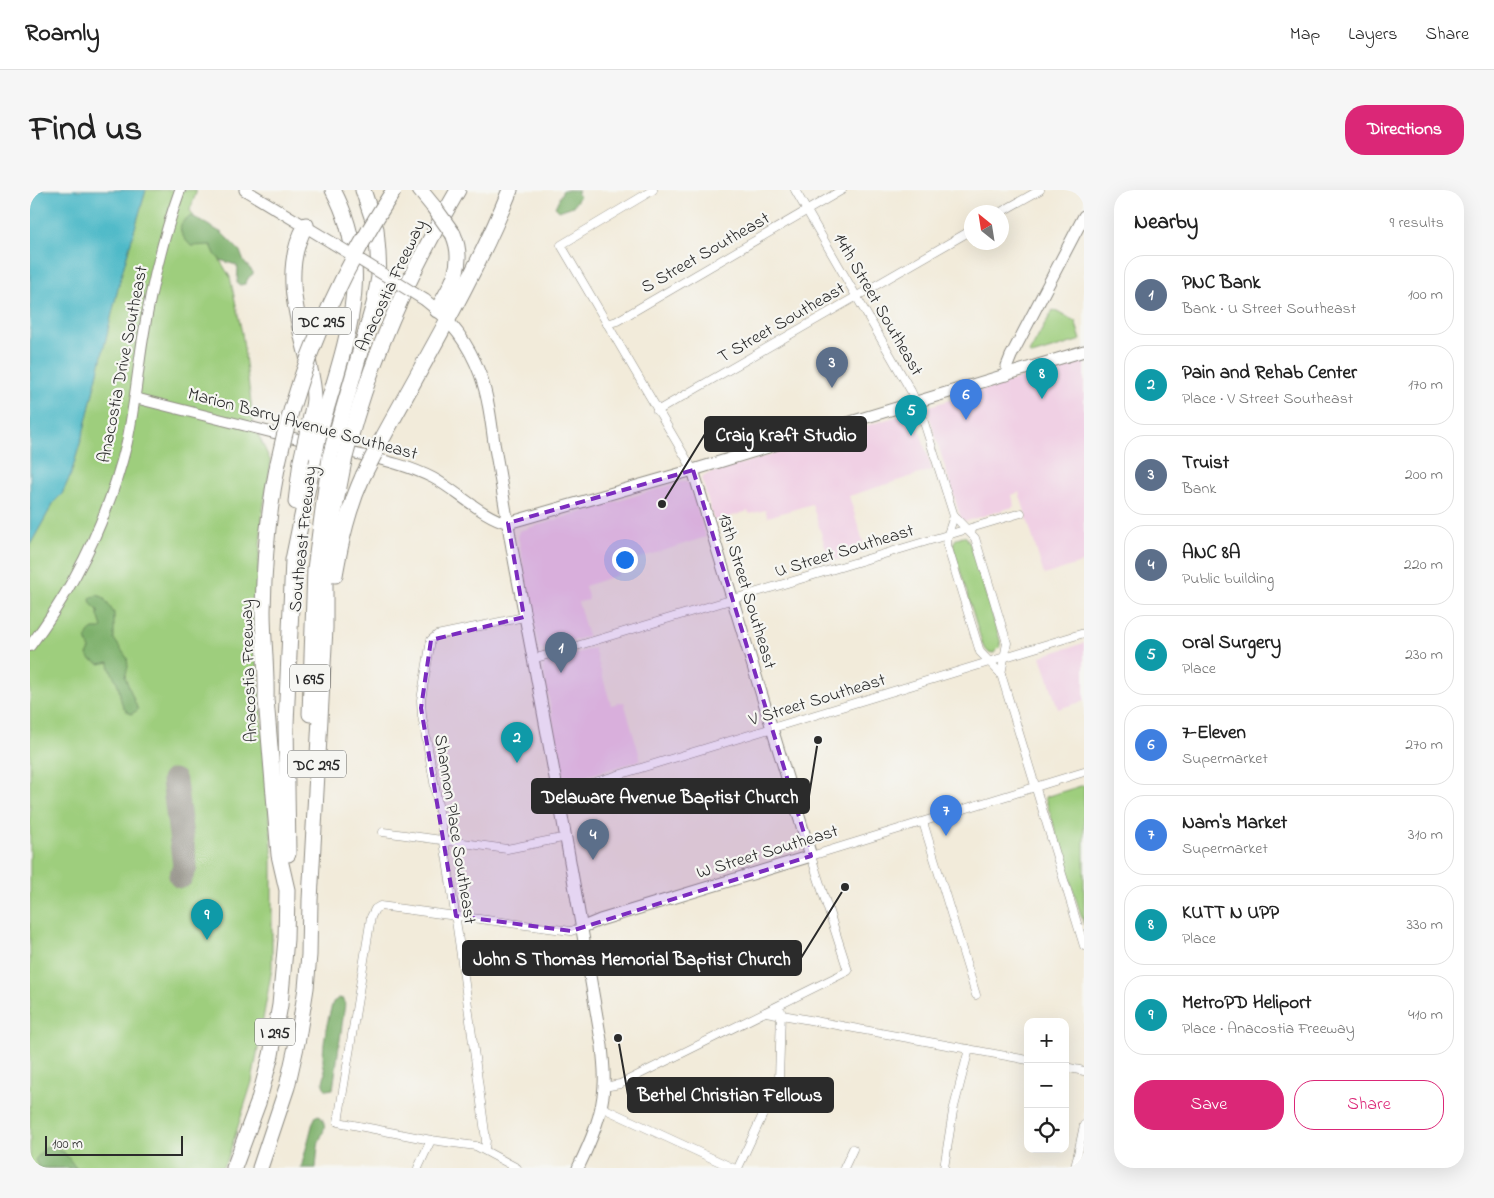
<!DOCTYPE html>
<meta charset="utf-8">
<style>
:root{--surface:#fff;--page:#f6f6f6;--text:#222;--muted:#767676;--line:#e0e0e0;--accent:#db2777}
body{margin:0;font-family:"Indie Flower",sans-serif;background:var(--page);color:var(--text)}
.controls{position:absolute;right:15px;bottom:15px;display:grid;overflow:hidden;border-radius:10px;box-shadow:0 5px 20px #0002}
.controls button{width:45px;height:45px;display:grid;place-items:center;padding:0;border:0;border-bottom:1px solid var(--line);background:var(--surface);color:var(--text);font:25px sans-serif}
.compass{position:absolute;left:934px;top:15px;width:45px;height:45px;border-radius:50%;background:var(--surface);box-shadow:0 5px 20px #0002;rotate:330deg}
.scale{position:absolute;left:15px;bottom:12px;width:138px;box-sizing:border-box;padding-left:5px;border:2px solid #2b2b2b;border-top:0;font-size:14px;line-height:18px;white-space:nowrap;color:#2b2b2b;-webkit-text-stroke:4px #f6f6f2;paint-order:stroke}
.you{position:absolute;left:594px;top:369px;width:18px;height:18px;margin:-12px;border:4px solid #fff;border-radius:50%;background:#1a73e8;box-shadow:0 0 0 8px #1a73e833}
.badge{display:grid;place-items:center;width:32px;height:32px;border-radius:50%;background:var(--accent);color:#fff;font-size:16px;font-weight:700}
.pin{position:absolute;translate:-50% -41px;filter:drop-shadow(0 1px 2px #0008)}
.pin::after{content:'';position:absolute;top:26px;width:18px;height:15px;background:inherit;clip-path:polygon(0 0,100% 0,50% 100%)}
.list{margin:0;padding:0;list-style:none}
h2{display:flex;justify-content:space-between;align-items:center;height:65px;margin:0;padding:0 20px;font-size:21px}
h2 small{font-size:16px;font-weight:400;color:var(--muted)}
.list li{display:grid;grid-template-columns:32px 1fr auto;gap:15px;align-items:center;box-sizing:border-box;height:80px;margin:0 10px 10px;padding:0 10px;border:1px solid var(--line);border-radius:20px}
.list b{display:block;font-size:19px;white-space:nowrap}
.list p{margin:0;font-size:16px;white-space:nowrap;color:var(--muted)}
.list em{font-size:16px;font-style:normal;color:var(--muted)}
.actions{display:flex;gap:10px;padding:15px 20px}
.actions a{flex:1;padding:11px 0;border:1px solid var(--accent);border-radius:20px;text-align:center;font-size:18px;color:var(--accent)}
.actions .main{background:var(--accent);color:#fff}
.icon{flex:none;width:28px;height:28px;fill:none;stroke:currentColor;stroke-width:2;stroke-linecap:round;stroke-linejoin:round}
.map{position:relative;flex:none;width:1054px;height:978px;overflow:hidden;border-radius:20px}
header{display:flex;align-items:center;gap:30px;box-sizing:border-box;height:70px;padding:0 25px;background:var(--surface);border-bottom:1px solid var(--line)}
header strong{font-size:24px}
nav{display:flex;gap:28px;margin-inline-start:auto;font-size:18px}
.intro{display:flex;align-items:center;justify-content:space-between;box-sizing:border-box;height:120px;padding:0 30px}
h1{margin:0;font-size:35px}
.button{padding:12px 22px;border-radius:20px;background:var(--accent);color:#fff;font-size:18px;font-weight:700}
main{display:flex;gap:30px;padding:0 30px}
aside{flex:1;background:var(--surface);border-radius:20px;box-shadow:0 5px 20px #0002}
.map>svg:first-child{display:block}
.built{fill:#f0d0e4}
.green{fill:#9ece7d;stroke:#647c54}
.forest{fill:#7eb16c;stroke:#546e4c}
.water{fill:#4db9c8;stroke:#3c727a}
.lines{fill:none;stroke-linecap:round;stroke-linejoin:round}
.taxiway{stroke:#8e8b82;stroke-width:25}
.minor-casing{stroke:#8e8b82;stroke-width:9}
.tertiary-casing{stroke:#8e8b82;stroke-width:12}
.secondary-casing{stroke:#8e8b82;stroke-width:13}
.motorway-casing{stroke:#8e8b82;stroke-width:17}
.minor{stroke:#fff;stroke-width:8}
.tertiary{stroke:#fff;stroke-width:10}
.secondary{stroke:#fff;stroke-width:11}
.motorway{stroke:#fff;stroke-width:15}
.secondary-bridge-casing{stroke:#8e8b82;stroke-width:13;stroke-linecap:butt}
.motorway-bridge-casing{stroke:#8e8b82;stroke-width:17;stroke-linecap:butt}
.secondary-bridge{stroke:#fff;stroke-width:11}
.motorway-bridge{stroke:#fff;stroke-width:15}
.marked{fill:#7b2cbf;fill-opacity:0.2;stroke:#7b2cbf;stroke-width:4;stroke-dasharray:10 6;stroke-linejoin:round}
.labels{text-anchor:middle;stroke-width:4.5;stroke-linejoin:round;paint-order:stroke}
.shield{fill:#f6f6f2;stroke:#686867;stroke-width:1}
.shield-label{font-size:16px;font-weight:bold;fill:#2b2b2b}
.street-label{font-size:18px;fill:#2b2b2b;stroke:#f6f6f2}
.leader{fill:none;stroke:#2b2b2b;stroke-width:2}
.callout-dot{fill:#2b2b2b;stroke:#f6f6f2;stroke-width:2}
.callout{fill:#2b2b2b;stroke:#2b2b2b;stroke-width:2}
.callout-label{font-size:19px;text-anchor:middle;font-weight:bold;fill:#fff}
</style>
<header>
<strong>Roamly</strong>
<nav><a>Map</a><a>Layers</a><a>Share</a></nav>
</header>
<div class="intro"><h1>Find us</h1><a class="button">Directions</a></div>
<main>
<div class="map">
<svg width="1054" height="978" viewBox="0 0 1054 978">
<rect width="100%" height="100%" fill="#f6f6f2"/>
<filter id="ink" filterUnits="userSpaceOnUse"><feTurbulence type="fractalNoise" baseFrequency=".02" numOctaves="2"/><feDisplacementMap in="SourceGraphic" scale="10" xChannelSelector="R" yChannelSelector="G"/><feConvolveMatrix kernelMatrix="1 2 1 2 8 2 1 2 1" color-interpolation-filters="sRGB"/></filter>
<filter id="wash" filterUnits="userSpaceOnUse"><feTurbulence type="fractalNoise" baseFrequency=".0096" numOctaves="4" result="noise"/><feDisplacementMap in="SourceGraphic" scale="20" xChannelSelector="R" yChannelSelector="G"/><feGaussianBlur stdDeviation="1.12" result="paint"/><feColorMatrix in="noise" values="0 0 0 0 0 0 0 0 0 0 0 0 0 0 0 0 0 1.4 0 .05"/><feComposite in="paint" operator="in"/></filter>
<g filter="url(#wash)">
<rect width="100%" height="100%" fill="#f2ebda"/>
<g class="built">
<path d="M 1054,169 L 1054,372 L 1014,385 L 989,302 L 982,305 L 984,315 L 983,317 L 936,331 L 931,329 L 897,219 L 900,216 Z"/>
<path d="M 881,222 L 885,225 L 902,280 L 819,306 L 836,361 L 800,372 L 782,314 L 738,327 L 735,320 L 720,324 L 718,321 L 684,332 L 673,293 L 672,289 L 674,285 Z"/>
<path d="M 654,291 L 660,295 L 676,347 L 585,376 L 588,385 L 555,396 L 559,410 L 548,412 L 558,446 L 517,459 L 511,459 L 508,452 L 488,346 L 489,341 Z"/>
<path d="M 1054,453 L 1054,511 L 1028,519 L 1011,466 Z"/>
<path d="M 564,458 L 581,515 L 594,512 L 611,570 L 539,591 L 534,589 L 533,584 L 513,477 L 518,472 Z"/>
</g>
<g class="green">
<path d="M 116,0 L 167,0 L 160,20 L 200,87 L 212,143 L 224,236 L 241,272 L 233,320 L 225,417 L 227,467 L 242,656 L 242,778 L 222,892 L 198,968 L 192,978 L 0,978 L 0,355 L 24,312 L 32,304 L 41,284 L 54,240 L 91,86 Z"/>
<path d="M 1023,120 L 1045,131 L 1051,150 L 1002,165 L 999,163 Z"/>
<path d="M 933,346 L 936,347 L 940,354 L 970,450 L 971,456 L 964,463 L 958,462 L 953,456 L 924,360 C 922,352 925,348 933,346 Z"/>
<path d="M 1054,595 L 1054,735 L 1015,607 Z"/>
</g>
<g class="forest">
<path d="M 533,0 L 549,0 L 547,4 L 550,6 L 543,16 L 529,21 L 525,17 Z"/>
<path d="M 162,26 L 192,43 L 210,61 L 214,72 L 223,82 L 223,84 L 219,87 L 215,94 L 210,95 L 207,93 L 208,78 L 206,75 L 190,70 L 185,64 L 181,55 L 161,56 C 151,46 143,33 162,26 Z"/>
<path d="M 67,405 L 73,407 L 84,423 L 84,449 L 97,468 L 98,477 L 95,487 L 108,520 L 101,524 C 89,518 91,505 88,495 C 85,486 79,481 79,472 L 70,474 L 60,469 L 57,465 L 60,459 C 56,451 54,444 63,439 L 71,439 L 72,437 L 68,425 L 68,420 C 64,417 60,414 60,408 Z"/>
<path d="M 309,808 L 313,809 L 315,814 L 303,899 L 297,900 C 290,895 294,890 295,883 C 295,879 293,875 293,871 C 293,852 297,830 303,812 Z"/>
<path d="M 289,925 C 299,936 293,941 289,952 C 287,960 287,970 286,978 L 271,978 L 283,932 L 286,926 Z"/>
<path d="M 18,957 L 34,962 L 46,978 L 7,978 L 8,976 L 5,970 L 15,958 Z"/>
</g>
<path class="water" d="M 0,0 L 116,0 L 91,86 L 54,240 L 41,284 L 32,304 L 24,312 L 0,355 Z"/>
<g class="lines">
<path class="taxiway" d="M 144,591 L 155,677 L 151,686"/>
</g>
</g>
<g filter="url(#ink)">
<g class="lines">
<defs>
<g id="minor">
<path d="M 623,0 L 531,55 L 663,280"/>
<path d="M 765,0 L 881,201 L 891,223 L 924,326 L 918,344 L 917,355 L 950,462 L 971,484 L 1054,756"/>
<path d="M 971,22 L 1010,0"/>
<path d="M 577,134 L 587,131 L 812,0"/>
<path d="M 627,221 L 942,40"/>
<path d="M 924,326 L 945,348 L 977,453 L 971,484"/>
<path d="M 503,469 L 991,323"/>
<path d="M 529,603 L 1054,443"/>
<path d="M 893,632 L 946,805"/>
<path d="M 353,642 L 477,659 L 537,647"/>
<path d="M 736,822 L 998,870"/>
<path d="M 1035,877 L 1054,881"/>
<path d="M 574,897 L 590,894 L 818,781 L 781,666 L 1054,582"/>
<path d="M 571,917 L 703,978"/>
<path d="M 455,960 L 456,950 C 437,808 419,666 392,526 L 391,510 L 401,450 L 407,445 L 494,427"/>
<path d="M 388,978 L 401,950"/>
<path d="M 487,978 L 446,956 L 401,950 L 308,932 L 341,727 L 345,719 L 350,716 L 541,741 L 553,737"/>
<path d="M 708,978 L 749,890 L 751,821"/>
<path d="M 814,978 L 823,959"/>
<path d="M 914,978 L 923,921 L 939,859"/>
<path d="M 1045,978 L 1054,935"/>
</g>
<g id="tertiary">
<path d="M 105,208 L 280,252"/>
<path d="M 311,260 C 342,268 374,273 403,288 C 426,300 454,328 478,333"/>
<path d="M 0,456 C 46,395 79,326 97,252 C 104,220 107,187 112,154 C 120,102 132,50 150,0"/>
</g>
<g id="secondary">
<path d="M 215,0 L 301,52"/>
<path d="M 395,110 C 420,129 439,154 450,184 C 458,206 461,230 464,253 C 472,295 478,338 486,380 C 517,538 545,697 572,856 C 573,869 575,882 574,895 C 573,924 560,953 548,978"/>
<path d="M 977,185 L 977,176 L 981,166 L 1054,26"/>
<path d="M 478,333 L 663,280 L 1054,161"/>
<path d="M 553,737 L 570,730 L 781,666 L 663,280"/>
</g>
<g id="motorway">
<path d="M 390,0 L 403,16"/>
<path d="M 276,35 C 252,76 266,124 277,166 C 280,180 284,194 284,208 C 284,216 281,224 280,231"/>
<path d="M 407,120 C 422,96 436,73 423,44"/>
<path d="M 289,244 C 312,161 348,83 303,0"/>
<path d="M 305,248 L 344,114 L 349,87 L 348,63 L 346,39 L 333,0"/>
<path d="M 351,251 C 396,168 445,87 480,0"/>
<path d="M 319,252 C 343,163 381,79 428,0"/>
<path d="M 266,312 L 271,271"/>
<path d="M 305,385 C 311,351 318,319 333,286"/>
<path d="M 280,524 L 285,379 L 300,267"/>
<path d="M 258,664 L 256,534 L 263,370 L 285,263"/>
<path d="M 204,978 L 228,913 L 241,865 L 250,815 L 256,749 L 257,700 L 249,665 L 236,509 C 237,479 233,450 233,421 C 234,371 238,322 248,273"/>
<path d="M 230,978 L 257,897 L 268,848 L 276,798 L 279,765 L 280,710 L 295,438 L 295,392 L 301,338 L 314,271"/>
</g>
</defs>
<use href="#minor" class="minor-casing"/>
<use href="#tertiary" class="tertiary-casing"/>
<use href="#secondary" class="secondary-casing"/>
<use href="#motorway" class="motorway-casing"/>
<use href="#minor" class="minor"/>
<use href="#tertiary" class="tertiary"/>
<use href="#secondary" class="secondary"/>
<use href="#motorway" class="motorway"/>
<defs>
<path id="secondary-bridge" d="M 301,52 L 395,110"/>
<g id="motorway-bridge">
<path d="M 403,16 L 423,44"/>
<path d="M 285,263 L 289,244"/>
<path d="M 300,267 L 305,248"/>
<path d="M 271,271 L 280,231"/>
<path d="M 314,271 L 319,252"/>
<path d="M 248,273 C 269,174 309,84 364,0"/>
<path d="M 333,286 L 351,251"/>
</g>
</defs>
<use href="#secondary-bridge" class="secondary-bridge-casing"/>
<use href="#motorway-bridge" class="motorway-bridge-casing"/>
<use href="#secondary-bridge" class="secondary-bridge"/>
<use href="#motorway-bridge" class="motorway-bridge"/>
</g>
</g>
<path class="marked" d="M 663,280 L 781,666 L 541,741 L 426,726 L 391,518 L 401,450 L 494,427 L 478,333 Z"/>
<g class="labels">
<g class="shield">
<rect x="263" y="117.5" width="58" height="27" rx="4"/>
<rect x="260" y="474.5" width="40" height="27" rx="4"/>
<rect x="258" y="560.5" width="58" height="27" rx="4"/>
<rect x="225" y="828.5" width="40" height="27" rx="4"/>
</g>
<g class="shield-label">
<text x="292" y="137">DC 295</text>
<text x="280" y="494">I 695</text>
<text x="287" y="580">DC 295</text>
<text x="245" y="848">I 295</text>
</g>
<g class="street-label">
<text transform="translate(675 62) rotate(-30)" y="6">S Street Southeast</text>
<text transform="translate(360 95) rotate(-65)" y="6">Anacostia Freeway</text>
<text transform="translate(849 114) rotate(60)" y="6">14th Street Southeast</text>
<text transform="translate(751 132) rotate(-30)" y="6">T Street Southeast</text>
<text transform="translate(92 174) rotate(-79)" y="6">Anacostia Drive Southeast</text>
<text transform="translate(273 233) rotate(15)" y="6">Marion Barry Avenue Southeast</text>
<text transform="translate(272 349) rotate(-84)" y="6">Southeast Freeway</text>
<text transform="translate(814 360) rotate(-17)" y="6">U Street Southeast</text>
<text transform="translate(718 401) rotate(73)" y="6">13th Street Southeast</text>
<text transform="translate(218 481) rotate(-92)" y="6">Anacostia Freeway</text>
<text transform="translate(787 509) rotate(-17)" y="6">V Street Southeast</text>
<text transform="translate(426 639) rotate(81)" y="6">Shannon Place Southeast</text>
<text transform="translate(737 661) rotate(-17)" y="6">W Street Southeast</text>
</g>
</g>
<path class="leader" d="M632 314L675 244M788 550L779 606M815 697L771 768M588 848L598 905"/>
<g class="callout-dot">
<circle cx="632" cy="314" r="5"/>
<circle cx="788" cy="550" r="5"/>
<circle cx="815" cy="697" r="5"/>
<circle cx="588" cy="848" r="5"/>
</g>
<g class="callout">
<rect x="675" y="227" width="161" height="34" rx="5"/>
<rect x="502" y="589" width="277" height="34" rx="5"/>
<rect x="433" y="751" width="338" height="34" rx="5"/>
<rect x="598" y="888" width="205" height="34" rx="5"/>
</g>
<g class="callout-label">
<text x="756" y="251">Craig Kraft Studio</text>
<text x="640" y="613">Delaware Avenue Baptist Church</text>
<text x="602" y="775">John S Thomas Memorial Baptist Church</text>
<text x="700" y="911">Bethel Christian Fellows</text>
</g>
</svg>
<div class="controls">
<button>+</button>
<button>−</button>
<button><svg class="icon" aria-label="locate" viewBox="0 0 24 24"><circle cx="12" cy="12" r="6"/><path d="M12 2v4M12 18v4M2 12h4M18 12h4"/></svg></button>
</div>
<svg class="compass" viewBox="-18 -18 36 36"><path d="M0-13l5 13h-10z" fill="#e53935"/><path d="M0 13l5-13h-10z" fill="#767676"/></svg>
<div class="scale">100 m</div>
<div class="you"></div>
<div class="pin badge" style="left:531px;top:483px;background:#5c6f8a">1</div>
<div class="pin badge" style="left:487px;top:573px;background:#0f9aa8">2</div>
<div class="pin badge" style="left:802px;top:198px;background:#5c6f8a">3</div>
<div class="pin badge" style="left:563px;top:670px;background:#5c6f8a">4</div>
<div class="pin badge" style="left:881px;top:246px;background:#0f9aa8">5</div>
<div class="pin badge" style="left:936px;top:230px;background:#3f7fe0">6</div>
<div class="pin badge" style="left:916px;top:646px;background:#3f7fe0">7</div>
<div class="pin badge" style="left:1012px;top:209px;background:#0f9aa8">8</div>
<div class="pin badge" style="left:177px;top:750px;background:#0f9aa8">9</div>
</div>
<aside>
<h2>Nearby<small>9 results</small></h2>
<ul class="list">
<li><span class="badge" style="background:#5c6f8a">1</span><div><b>PNC Bank</b><p>Bank · U Street Southeast</p></div><em>100 m</em></li>
<li><span class="badge" style="background:#0f9aa8">2</span><div><b>Pain and Rehab Center</b><p>Place · V Street Southeast</p></div><em>170 m</em></li>
<li><span class="badge" style="background:#5c6f8a">3</span><div><b>Truist</b><p>Bank</p></div><em>200 m</em></li>
<li><span class="badge" style="background:#5c6f8a">4</span><div><b>ANC 8A</b><p>Public building</p></div><em>220 m</em></li>
<li><span class="badge" style="background:#0f9aa8">5</span><div><b>Oral Surgery</b><p>Place</p></div><em>230 m</em></li>
<li><span class="badge" style="background:#3f7fe0">6</span><div><b>7-Eleven</b><p>Supermarket</p></div><em>270 m</em></li>
<li><span class="badge" style="background:#3f7fe0">7</span><div><b>Nam's Market</b><p>Supermarket</p></div><em>310 m</em></li>
<li><span class="badge" style="background:#0f9aa8">8</span><div><b>KUTT N UPP</b><p>Place</p></div><em>330 m</em></li>
<li><span class="badge" style="background:#0f9aa8">9</span><div><b>MetroPD Heliport</b><p>Place · Anacostia Freeway</p></div><em>410 m</em></li>
</ul>
<div class="actions"><a class="main">Save</a><a>Share</a></div>
</aside>
</main>
